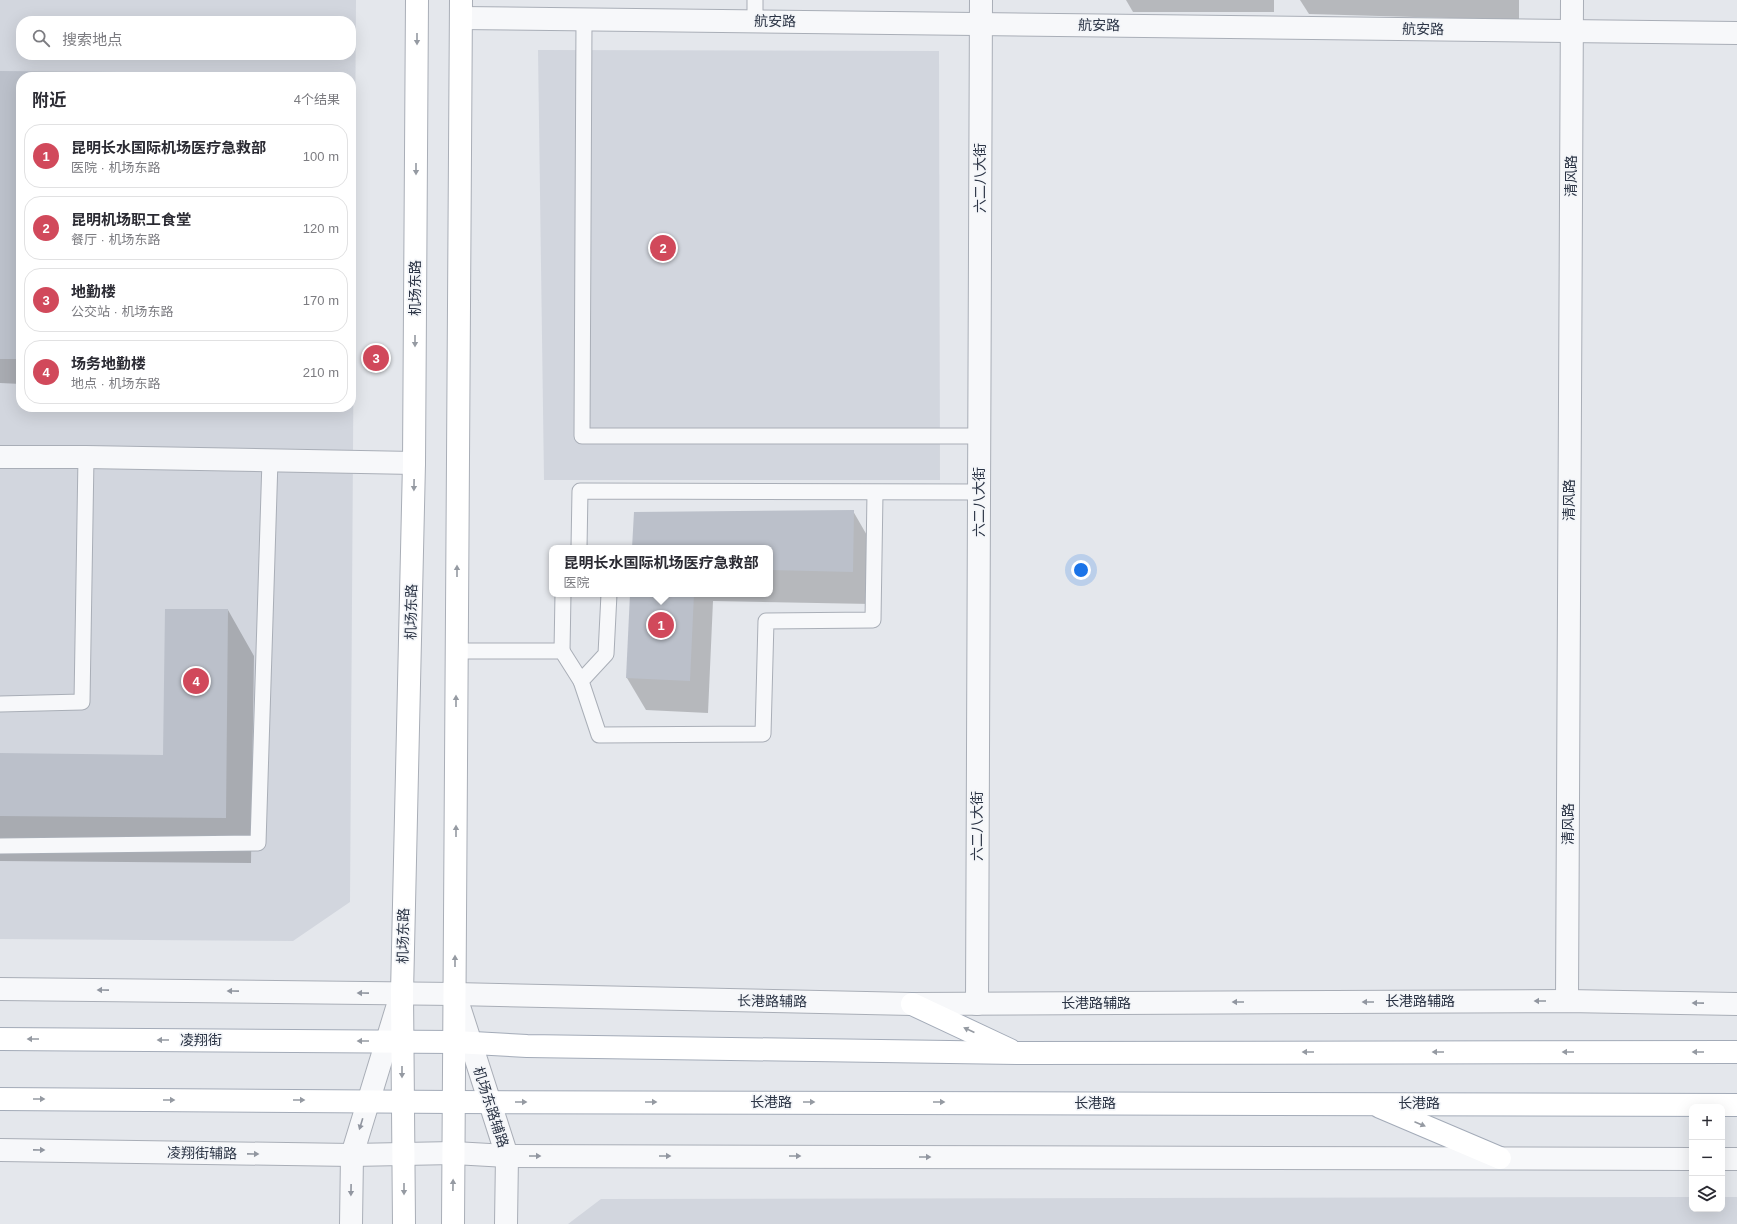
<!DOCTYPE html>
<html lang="zh">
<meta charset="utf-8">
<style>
:root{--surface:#fff;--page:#f2f2f3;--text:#2b2b33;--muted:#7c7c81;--line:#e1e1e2;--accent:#d1495b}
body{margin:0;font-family:Helvetica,"Noto Sans SC",sans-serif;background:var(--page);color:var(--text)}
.controls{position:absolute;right:12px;bottom:12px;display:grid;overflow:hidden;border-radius:8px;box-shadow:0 4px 16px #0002}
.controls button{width:36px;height:36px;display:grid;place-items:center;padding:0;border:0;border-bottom:1px solid var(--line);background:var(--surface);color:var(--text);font:20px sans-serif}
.you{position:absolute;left:1081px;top:570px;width:14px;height:14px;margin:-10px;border:3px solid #fff;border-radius:50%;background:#1a73e8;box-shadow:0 0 0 6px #1a73e833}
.badge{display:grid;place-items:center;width:26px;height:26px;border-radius:50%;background:var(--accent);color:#fff;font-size:13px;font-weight:700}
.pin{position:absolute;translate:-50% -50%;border:2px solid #fff;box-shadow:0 1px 4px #0006}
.popup{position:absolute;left:549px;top:545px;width:224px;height:52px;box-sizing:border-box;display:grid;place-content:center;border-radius:8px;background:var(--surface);filter:drop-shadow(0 1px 3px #0005);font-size:13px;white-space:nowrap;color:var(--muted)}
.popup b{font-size:15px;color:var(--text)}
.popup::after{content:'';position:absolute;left:50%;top:100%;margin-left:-8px;border:8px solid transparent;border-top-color:var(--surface)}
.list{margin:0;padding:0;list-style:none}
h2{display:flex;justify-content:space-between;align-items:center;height:52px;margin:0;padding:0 16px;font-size:17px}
h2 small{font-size:13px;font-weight:400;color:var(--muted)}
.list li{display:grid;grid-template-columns:26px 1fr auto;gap:12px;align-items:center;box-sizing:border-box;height:64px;margin:0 8px 8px;padding:0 8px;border:1px solid var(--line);border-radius:16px}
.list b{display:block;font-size:15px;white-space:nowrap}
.list p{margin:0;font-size:13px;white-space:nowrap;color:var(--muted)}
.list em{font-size:13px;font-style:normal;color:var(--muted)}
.icon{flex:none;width:22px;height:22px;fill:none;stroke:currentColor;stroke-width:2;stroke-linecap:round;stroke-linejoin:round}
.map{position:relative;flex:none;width:1737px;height:1224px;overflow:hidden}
.search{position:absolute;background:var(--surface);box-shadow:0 4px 16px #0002;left:16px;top:16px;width:340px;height:44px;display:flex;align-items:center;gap:10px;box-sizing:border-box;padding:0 14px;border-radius:16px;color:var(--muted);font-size:15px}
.panel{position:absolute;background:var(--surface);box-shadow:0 4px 16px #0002;left:16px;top:72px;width:340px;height:340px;border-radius:16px}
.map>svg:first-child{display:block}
.built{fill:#d2d6de;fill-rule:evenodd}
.shadow{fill:#0003}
.building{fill:#bbc0ca}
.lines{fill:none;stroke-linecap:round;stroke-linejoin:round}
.service-casing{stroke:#a9aeb7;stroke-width:17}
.minor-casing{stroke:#a9aeb7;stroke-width:24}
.secondary-casing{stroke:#a9aeb7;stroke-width:24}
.primary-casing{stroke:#a3abb8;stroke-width:24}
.service{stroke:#f7f8fa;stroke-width:15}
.minor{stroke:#f7f8fa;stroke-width:22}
.secondary{stroke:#fff;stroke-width:22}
.primary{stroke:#fff;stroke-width:22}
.oneway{fill:#959aa2}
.oneway2{fill:#9196a0}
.labels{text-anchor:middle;stroke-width:3.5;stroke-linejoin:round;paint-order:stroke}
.street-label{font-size:14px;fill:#2b3445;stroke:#f4f6f9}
</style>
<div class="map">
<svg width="1737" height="1224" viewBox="0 0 1737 1224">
<rect width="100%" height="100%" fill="#e4e7ec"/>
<g class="built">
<path d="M 0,0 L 356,0 L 350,902 L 293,941 L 0,939 ZM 21,21 L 351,21 L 351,55 L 21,55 ZM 21,77 L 351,77 L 351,407 L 21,407 Z"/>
<path d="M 538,50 L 939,51 L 940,480 L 544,480 Z"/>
<path d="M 1692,1197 L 1692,1209 L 1722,1209 L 1722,1197 L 1737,1197 L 1737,1224 L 568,1224 L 601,1199 Z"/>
</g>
<g class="shadow">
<path d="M 1126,0 L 1274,0 L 1274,12 L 1133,12 Z"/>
<path d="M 1300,0 L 1519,0 L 1519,20 L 1309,14 Z"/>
<path d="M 0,72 L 233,74 L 235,77 L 21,77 L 21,384 L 0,383 Z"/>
<path d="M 853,511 L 872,544 L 871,604 L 713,601 L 708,713 L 646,710 L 627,678 L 631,594 L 770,594 L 770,548 L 633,548 Z"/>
<path d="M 228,610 L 254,656 L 251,863 L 0,861 L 0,754 L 164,756 Z"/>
</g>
<g class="building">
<path d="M 0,71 L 234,73 L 234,77 L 21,77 L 21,359 L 0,359 Z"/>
<path d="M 854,510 L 853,572 L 770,570 L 770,548 L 632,548 L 634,512 Z"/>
<path d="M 630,594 L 694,594 L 690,681 L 626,678 Z"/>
<path d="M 165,609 L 228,609 L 226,818 L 0,816 L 0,753 L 163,755 Z"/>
</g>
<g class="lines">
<defs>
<g id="service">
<path d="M 584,20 L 582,436 L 979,436"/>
<path d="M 755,21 L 755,0"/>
<path d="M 579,548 L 580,491 L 979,492"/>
<path d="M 609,594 L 606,654 L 581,681 L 599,735 L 763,734 L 766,621 L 873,620 L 875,493"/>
<path d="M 457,651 L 562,651 L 581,681"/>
<path d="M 562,651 L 563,594"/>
<path d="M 0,704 L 82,702 L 86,457"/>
<path d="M 0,846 L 258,843 L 270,460"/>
</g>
<g id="minor">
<path d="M 461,18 L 1737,33"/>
<path d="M 0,457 L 86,457 L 414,463"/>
<path d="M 0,989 L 455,994 L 912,1004 L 1567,1001 L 1737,1004"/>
<path d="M 456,997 L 507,1156 L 506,1224"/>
<path d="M 1567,1001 L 1572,0"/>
<path d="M 977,1004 L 981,0"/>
<path d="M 0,1150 L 352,1155 L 454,1153 L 507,1156 L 1692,1159"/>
<path d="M 1722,1159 L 1737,1159"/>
<path d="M 351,1224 L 352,1155 L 400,998"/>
</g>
<g id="secondary">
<path d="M 404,1224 L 402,993 L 414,463 L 417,0"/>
<path d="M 453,1224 L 461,0"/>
</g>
<g id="primary">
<path d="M 912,1004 L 1010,1050"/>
<path d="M 0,1039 L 455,1042 L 527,1046 L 1017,1053 L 1737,1052"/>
<path d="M 0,1099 L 454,1102 L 1737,1105"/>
<path d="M 1380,1107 L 1500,1158"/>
</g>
</defs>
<use href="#service" class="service-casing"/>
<use href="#minor" class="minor-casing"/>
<use href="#secondary" class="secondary-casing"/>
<use href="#primary" class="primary-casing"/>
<use href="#service" class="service"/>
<use href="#minor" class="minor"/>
<use href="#secondary" class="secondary"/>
<use href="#primary" class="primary"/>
</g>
<defs><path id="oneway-solid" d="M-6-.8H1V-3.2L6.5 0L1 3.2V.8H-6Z"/></defs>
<g class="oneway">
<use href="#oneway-solid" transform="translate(417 39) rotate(90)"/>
<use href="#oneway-solid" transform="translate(416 169) rotate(90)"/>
<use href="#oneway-solid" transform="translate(415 341) rotate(90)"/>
<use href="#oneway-solid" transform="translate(414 485) rotate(91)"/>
<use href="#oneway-solid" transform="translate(457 571) rotate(-90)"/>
<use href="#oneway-solid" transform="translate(456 701) rotate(-90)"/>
<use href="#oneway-solid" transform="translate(456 831) rotate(-90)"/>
<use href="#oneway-solid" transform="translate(455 961) rotate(-90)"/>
<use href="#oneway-solid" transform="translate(969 1030) rotate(-155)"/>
<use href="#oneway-solid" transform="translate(33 1039) rotate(-180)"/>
<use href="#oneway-solid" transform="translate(163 1040) rotate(-180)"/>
<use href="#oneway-solid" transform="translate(363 1041) rotate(-180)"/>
<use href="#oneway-solid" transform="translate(1308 1052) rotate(180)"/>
<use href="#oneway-solid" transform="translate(1438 1052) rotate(180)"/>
<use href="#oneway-solid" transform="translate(1568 1052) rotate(180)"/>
<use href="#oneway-solid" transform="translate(1698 1052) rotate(180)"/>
<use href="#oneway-solid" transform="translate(402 1072) rotate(90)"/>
<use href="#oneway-solid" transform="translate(39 1099)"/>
<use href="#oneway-solid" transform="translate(169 1100)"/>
<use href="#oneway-solid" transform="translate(299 1100)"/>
<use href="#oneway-solid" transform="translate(521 1102)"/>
<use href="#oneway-solid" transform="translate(651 1102)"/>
<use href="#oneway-solid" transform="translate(809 1102)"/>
<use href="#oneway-solid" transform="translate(939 1102)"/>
<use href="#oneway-solid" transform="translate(1420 1124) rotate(23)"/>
<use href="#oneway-solid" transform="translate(453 1185) rotate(-89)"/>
<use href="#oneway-solid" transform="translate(404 1189) rotate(90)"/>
</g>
<g class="oneway2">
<use href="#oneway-solid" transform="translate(103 990) rotate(-179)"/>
<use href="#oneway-solid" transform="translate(233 991) rotate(-179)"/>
<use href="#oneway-solid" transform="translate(363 993) rotate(-179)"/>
<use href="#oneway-solid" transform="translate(1540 1001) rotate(180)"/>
<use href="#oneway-solid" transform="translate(1238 1002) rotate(180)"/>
<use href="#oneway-solid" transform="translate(1368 1002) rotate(180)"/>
<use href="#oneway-solid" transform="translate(1698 1003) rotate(-179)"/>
<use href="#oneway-solid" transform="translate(361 1124) rotate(107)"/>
<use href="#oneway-solid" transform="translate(39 1150) rotate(1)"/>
<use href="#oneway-solid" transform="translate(253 1154) rotate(1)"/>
<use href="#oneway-solid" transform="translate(535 1156)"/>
<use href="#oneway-solid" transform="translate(665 1156)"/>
<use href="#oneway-solid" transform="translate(795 1156)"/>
<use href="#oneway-solid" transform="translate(925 1157)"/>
<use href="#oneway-solid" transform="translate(351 1190) rotate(91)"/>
</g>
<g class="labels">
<g class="street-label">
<text transform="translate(775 21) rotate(1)" y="5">航安路</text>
<text transform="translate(1099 25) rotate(1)" y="5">航安路</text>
<text transform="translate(1423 29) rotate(1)" y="5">航安路</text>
<text transform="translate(1571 176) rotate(-90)" y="5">清风路</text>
<text transform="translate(980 178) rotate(-90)" y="5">六二八大街</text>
<text transform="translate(415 288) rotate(-90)" y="5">机场东路</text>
<text transform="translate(1569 500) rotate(-90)" y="5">清风路</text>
<text transform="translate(979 502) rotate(-90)" y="5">六二八大街</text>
<text transform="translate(411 612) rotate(-89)" y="5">机场东路</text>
<text transform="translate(1568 824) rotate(-90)" y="5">清风路</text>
<text transform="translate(977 826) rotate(-90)" y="5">六二八大街</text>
<text transform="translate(403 936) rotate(-89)" y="5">机场东路</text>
<text transform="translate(772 1001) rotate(1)" y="5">长港路辅路</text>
<text x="1420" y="1006">长港路辅路</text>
<text x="1096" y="1008">长港路辅路</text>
<text x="201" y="1045">凌翔街</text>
<text x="771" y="1107">长港路</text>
<text x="1095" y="1108">长港路</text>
<text x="1419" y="1108">长港路</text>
<text transform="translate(491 1107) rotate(72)" y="5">机场东路辅路</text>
<text transform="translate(202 1153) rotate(1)" y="5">凌翔街辅路</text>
</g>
</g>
</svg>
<div class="controls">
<button>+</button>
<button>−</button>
<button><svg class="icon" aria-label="layers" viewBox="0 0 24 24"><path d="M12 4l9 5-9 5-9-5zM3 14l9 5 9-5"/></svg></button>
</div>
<div class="you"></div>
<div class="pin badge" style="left:661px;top:625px">1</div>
<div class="popup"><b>昆明长水国际机场医疗急救部</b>医院</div>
<div class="pin badge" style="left:663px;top:248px">2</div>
<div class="pin badge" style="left:376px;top:358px">3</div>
<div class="pin badge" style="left:196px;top:681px">4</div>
<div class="search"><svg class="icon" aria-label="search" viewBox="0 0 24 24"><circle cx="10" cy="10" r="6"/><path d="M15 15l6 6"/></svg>搜索地点</div>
<section class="panel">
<h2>附近<small>4个结果</small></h2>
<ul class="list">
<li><span class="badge">1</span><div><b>昆明长水国际机场医疗急救部</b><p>医院 · 机场东路</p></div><em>100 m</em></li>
<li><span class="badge">2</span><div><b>昆明机场职工食堂</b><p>餐厅 · 机场东路</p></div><em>120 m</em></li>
<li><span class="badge">3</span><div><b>地勤楼</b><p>公交站 · 机场东路</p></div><em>170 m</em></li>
<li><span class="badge">4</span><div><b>场务地勤楼</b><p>地点 · 机场东路</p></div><em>210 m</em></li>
</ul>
</section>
</div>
